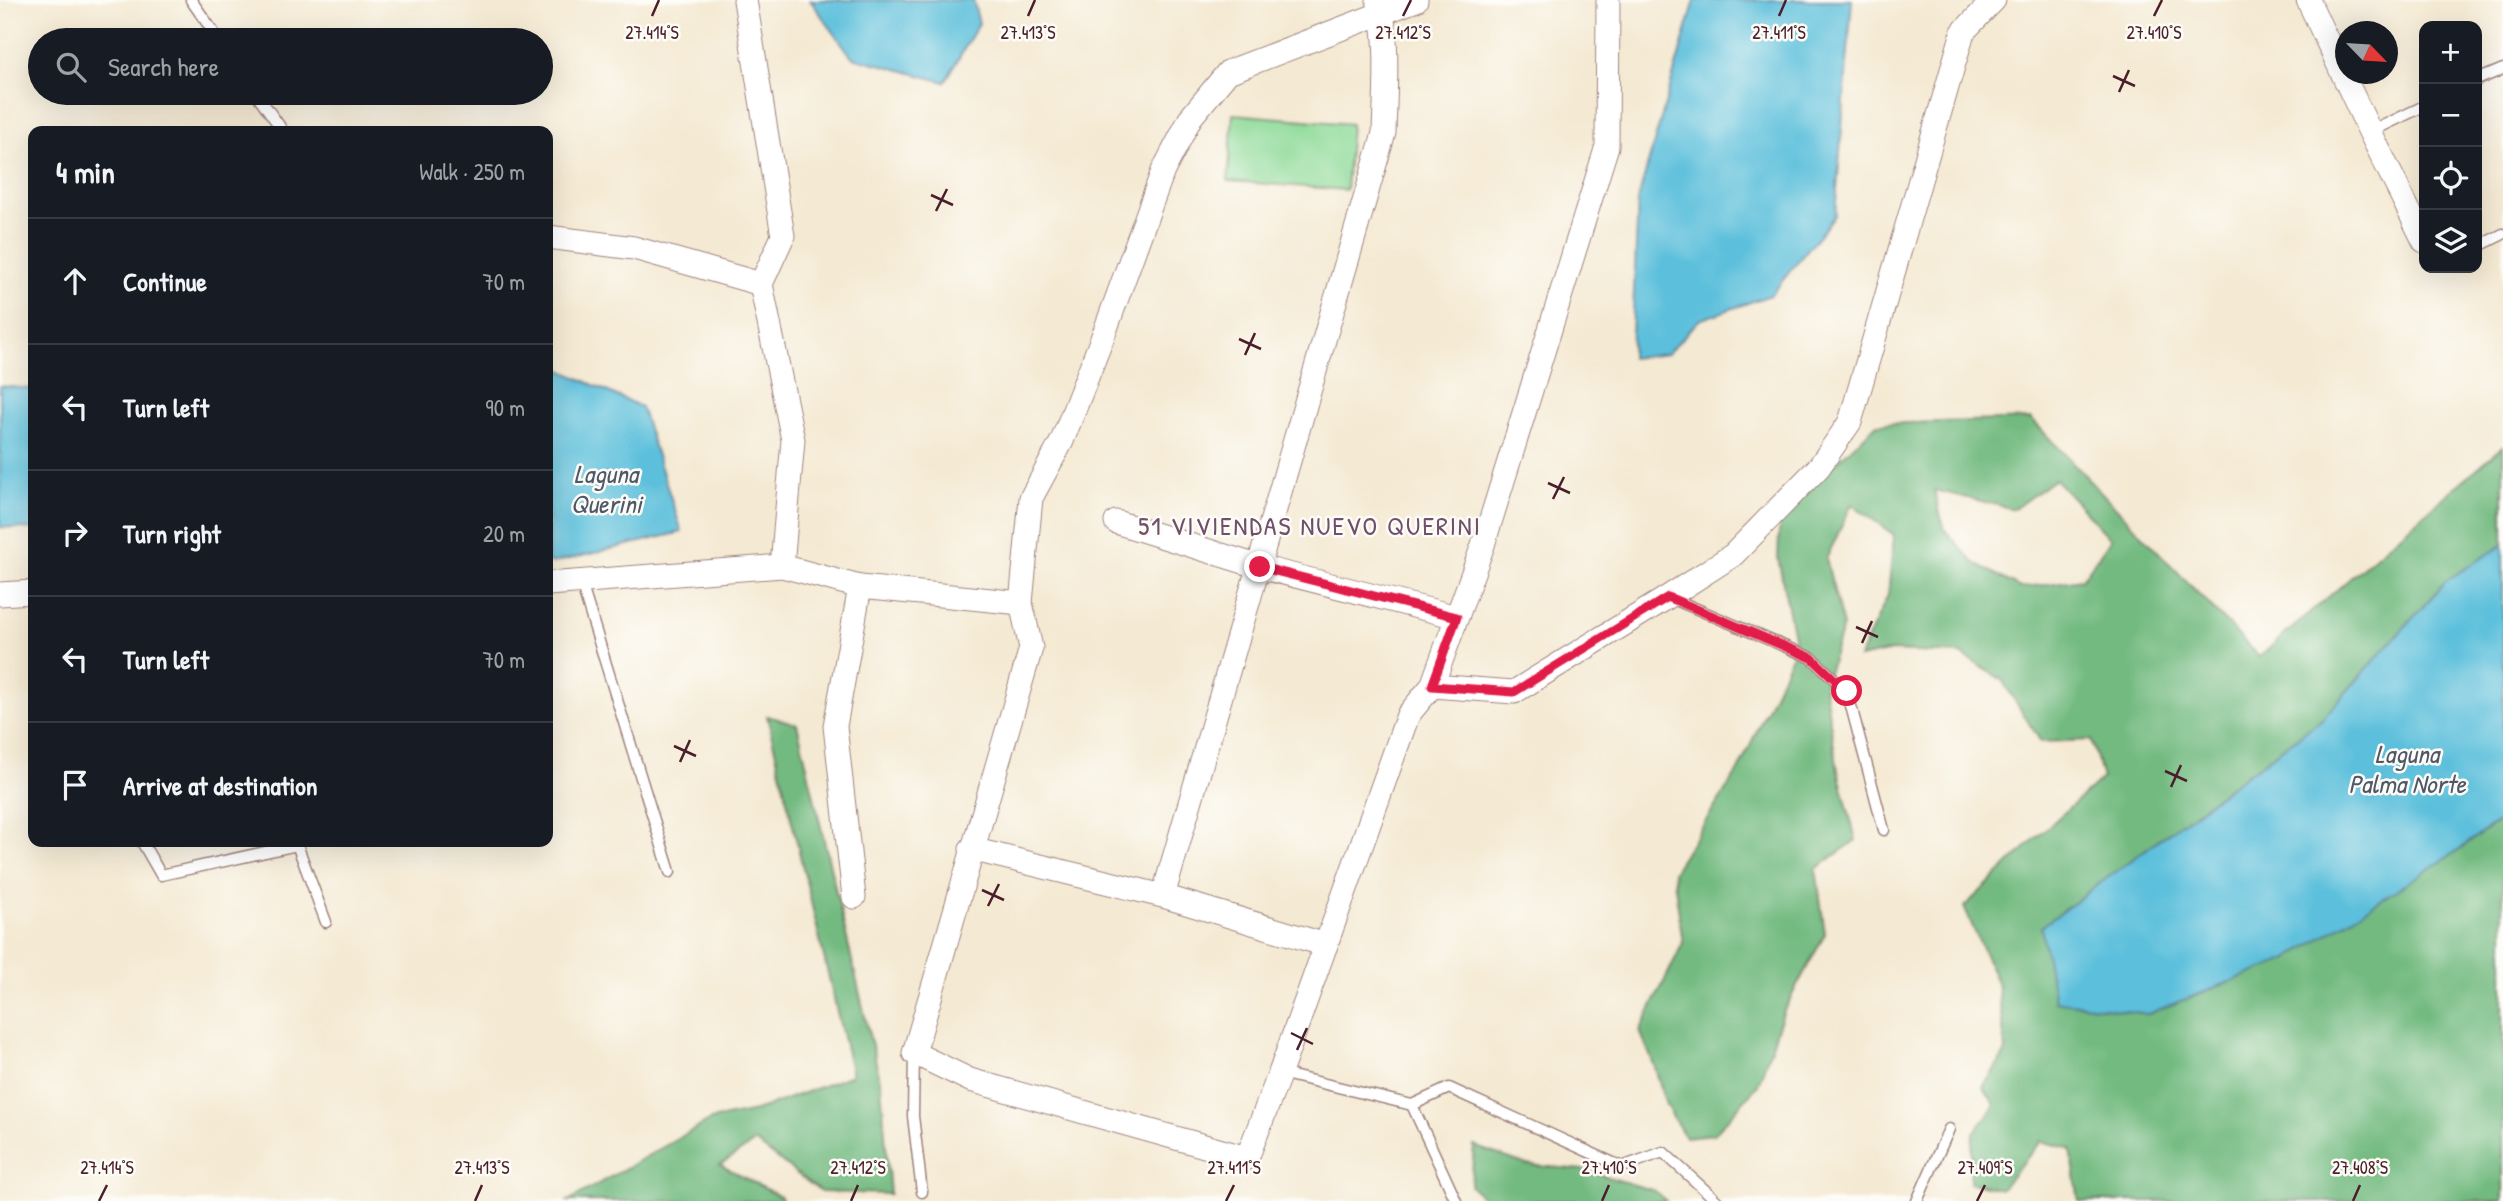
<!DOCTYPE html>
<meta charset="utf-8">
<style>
:root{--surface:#171b24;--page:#20242c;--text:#f1f3f6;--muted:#9ea1a6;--line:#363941}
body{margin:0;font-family:"Patrick Hand",sans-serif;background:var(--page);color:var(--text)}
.controls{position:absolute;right:21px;top:21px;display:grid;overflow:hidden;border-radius:14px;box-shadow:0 7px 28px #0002}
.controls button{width:63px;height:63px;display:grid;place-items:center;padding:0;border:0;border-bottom:2px solid var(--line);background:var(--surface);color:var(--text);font:35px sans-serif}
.compass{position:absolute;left:2335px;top:21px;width:63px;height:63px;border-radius:50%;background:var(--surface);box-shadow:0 7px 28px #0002;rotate:115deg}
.stop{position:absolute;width:21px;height:21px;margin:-16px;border:5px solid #e11d48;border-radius:50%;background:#fff}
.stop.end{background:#e11d48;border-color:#fff;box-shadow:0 2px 7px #0008}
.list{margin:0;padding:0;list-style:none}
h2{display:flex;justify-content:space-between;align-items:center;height:91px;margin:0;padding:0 28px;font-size:30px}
h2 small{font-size:23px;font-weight:400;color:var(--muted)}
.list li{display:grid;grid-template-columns:46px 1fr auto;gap:21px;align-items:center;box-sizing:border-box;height:126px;padding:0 28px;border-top:2px solid var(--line)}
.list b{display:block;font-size:26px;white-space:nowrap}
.list em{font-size:23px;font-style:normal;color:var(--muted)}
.icon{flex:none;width:38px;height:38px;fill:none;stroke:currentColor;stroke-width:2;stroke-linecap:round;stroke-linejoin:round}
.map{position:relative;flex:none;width:2503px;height:1201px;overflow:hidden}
.search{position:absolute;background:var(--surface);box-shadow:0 7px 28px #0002;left:28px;top:28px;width:525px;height:77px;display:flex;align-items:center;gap:18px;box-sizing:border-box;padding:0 24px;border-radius:38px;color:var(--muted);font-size:26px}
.panel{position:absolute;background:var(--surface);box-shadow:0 7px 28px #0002;left:28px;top:126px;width:525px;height:721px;border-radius:14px}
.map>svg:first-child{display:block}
.green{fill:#8dda98;stroke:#6c7c62;stroke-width:2}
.forest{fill:#72ba80;stroke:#5e6c56;stroke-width:2;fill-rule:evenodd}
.water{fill:#5cbfdb;stroke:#536f83;stroke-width:2}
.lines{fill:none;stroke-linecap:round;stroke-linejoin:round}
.lane-casing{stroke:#9f847e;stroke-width:13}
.street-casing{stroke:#9f847e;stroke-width:25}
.lane{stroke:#fff;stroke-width:10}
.street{stroke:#fff;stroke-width:23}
.route{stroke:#e11d48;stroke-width:9}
.ticks{fill:none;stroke:#4a1f2b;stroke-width:2.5}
.labels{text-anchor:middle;stroke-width:5;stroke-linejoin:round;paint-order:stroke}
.water-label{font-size:26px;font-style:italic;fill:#505769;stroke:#fdfcf7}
.neighbourhood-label{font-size:26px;letter-spacing:2px;fill:#704f6c;stroke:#fdfcf7}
.ticks-label{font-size:18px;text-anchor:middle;fill:#4a1f2b;stroke:#fdfcf7;stroke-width:5;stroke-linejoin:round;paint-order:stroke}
</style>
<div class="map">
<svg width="2503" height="1201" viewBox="0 0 2503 1201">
<rect width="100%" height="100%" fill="#fdfcf7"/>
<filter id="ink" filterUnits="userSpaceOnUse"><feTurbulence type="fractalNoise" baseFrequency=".0143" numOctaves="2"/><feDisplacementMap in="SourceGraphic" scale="14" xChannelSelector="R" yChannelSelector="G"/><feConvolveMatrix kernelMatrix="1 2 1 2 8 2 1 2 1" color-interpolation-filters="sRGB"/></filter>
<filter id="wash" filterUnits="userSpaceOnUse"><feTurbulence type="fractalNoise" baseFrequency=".00686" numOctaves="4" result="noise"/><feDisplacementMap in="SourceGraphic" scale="28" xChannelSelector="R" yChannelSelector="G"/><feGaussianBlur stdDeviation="1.57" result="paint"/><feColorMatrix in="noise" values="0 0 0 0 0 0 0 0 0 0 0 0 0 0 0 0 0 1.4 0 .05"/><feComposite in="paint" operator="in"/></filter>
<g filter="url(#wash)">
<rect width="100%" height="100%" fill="#f4e9d2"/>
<path class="green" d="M 1233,114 L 1351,124 L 1346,190 L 1228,181 Z"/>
<g class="forest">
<path d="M 2031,419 L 2259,657 L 2503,446 L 2503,545 L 2447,580 L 2322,719 L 2041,927 L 2448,857 L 2503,818 L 2503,1201 L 2079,1201 L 2071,1149 L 2041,1141 L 2001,1189 L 1970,1183 L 1973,1134 L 1995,1105 L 1983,1087 L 2006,1052 L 1997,982 L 1964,907 L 2040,834 L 2103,778 L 2091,740 L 2041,742 L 2002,680 L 1961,654 L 1892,651 L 1859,658 L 1888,595 L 1894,535 L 1852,504 L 1826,559 L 1843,626 L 1824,685 L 1838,771 L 1856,840 L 1816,869 L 1825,934 L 1784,1010 L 1758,1085 L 1714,1134 L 1685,1137 L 1666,1105 L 1655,1067 L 1640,1031 L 1683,943 L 1673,872 L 1738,771 L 1796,647 L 1778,558 L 1780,515 L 1877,424 ZM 2055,479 L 2111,539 L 2082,579 L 2020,588 L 1973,562 L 1944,529 L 1934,490 L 2014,509 Z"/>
<path d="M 767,716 L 797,724 L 881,1085 L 890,1194 L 821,1192 L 755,1142 L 720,1165 L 781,1197 L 782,1201 L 568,1201 L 711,1120 L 755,1111 L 852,1075 Z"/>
<path d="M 1474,1146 L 1527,1165 L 1584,1170 L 1655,1191 L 1666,1201 L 1487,1201 L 1471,1186 Z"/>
</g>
<g class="water">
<path d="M 810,0 L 973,0 L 979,23 L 945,82 L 852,57 Z"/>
<path d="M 1695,0 L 1852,0 L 1835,215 L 1771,295 L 1699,320 L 1667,354 L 1631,358 L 1638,199 Z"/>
<path d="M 548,364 L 641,407 L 682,532 L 553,563 L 548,561 Z"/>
<path d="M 0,386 L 33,389 L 33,529 L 0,527 Z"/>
<path d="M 2503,545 L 2503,818 L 2448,857 L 2286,960 L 2148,1014 L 2055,1001 L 2041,927 L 2322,719 L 2447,580 Z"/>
</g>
</g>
<g filter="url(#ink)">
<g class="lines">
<defs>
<g id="lane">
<path d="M 191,0 L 219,40"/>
<path d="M 2477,80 L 2503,69"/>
<path d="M 256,93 L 283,131"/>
<path d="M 2370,132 L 2424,106"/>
<path d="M 2477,247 L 2503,234"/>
<path d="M 581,583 L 670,872"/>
<path d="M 1671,598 L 1812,658 L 1847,691 L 1884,830"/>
<path d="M 142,842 L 161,875 L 297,845"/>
<path d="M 296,842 L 326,922"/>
<path d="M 914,1053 L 913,1116 L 922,1192"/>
<path d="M 1280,1073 L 1412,1105 L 1449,1088 L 1622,1167 L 1663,1152 L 1717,1201"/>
<path d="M 1412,1105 L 1456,1201"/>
<path d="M 1917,1201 L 1949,1129"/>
</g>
<g id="street">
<path d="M 745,0 L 783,236 L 761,284 L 793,440 L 782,566"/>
<path d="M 1416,0 L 1228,72 L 1191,117 L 1163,171 L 1105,331 L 1062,441 L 1031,498 L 1021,603 L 1031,648 L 914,1053 L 970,1080 L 1247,1158 L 1280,1073 L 1408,715 L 1432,686 L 1483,545 L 1607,146 L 1608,0"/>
<path d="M 2308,0 L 2370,132 L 2424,241"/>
<path d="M 548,237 L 634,248 L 761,284"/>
<path d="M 1116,522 L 1260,567 L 1457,617"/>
<path d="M 548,584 L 782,566 L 860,587 L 1021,603"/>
<path d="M 0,594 L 33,592"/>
<path d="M 1432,686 L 1514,692 L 1668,597 L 1733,555 L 1819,467 L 1850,422 L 1963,32 L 1994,0"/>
<path d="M 971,849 L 1163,896 L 1326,945"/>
<path d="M 1163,896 L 1384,133 C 1385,97 1390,33 1378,0"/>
<path d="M 854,897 L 835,726 L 860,587"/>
</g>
</defs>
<use href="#lane" class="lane-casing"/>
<use href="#street" class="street-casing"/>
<use href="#lane" class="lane"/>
<use href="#street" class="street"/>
</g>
</g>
<g class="lines" filter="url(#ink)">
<path class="route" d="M 1260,567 L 1457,617 L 1432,686 L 1514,692 L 1668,597 L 1812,658 L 1847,691"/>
</g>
<path class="ticks" d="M 652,16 L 659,0M 1028,16 L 1035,0M 1403,16 L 1411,0M 1779,16 L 1786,0M 2154,16 L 2162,0M 2113,76 L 2135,86M 2119,92 L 2129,70M 931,195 L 953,205M 936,211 L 947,189M 1239,339 L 1261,349M 1245,355 L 1255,333M 1548,483 L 1570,493M 1553,499 L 1564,477M 1856,627 L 1878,637M 1862,643 L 1872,621M 674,746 L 696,756M 680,762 L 690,740M 2165,771 L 2187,781M 2171,787 L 2181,765M 982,890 L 1004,900M 988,906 L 999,884M 1291,1033 L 1313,1044M 1297,1050 L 1307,1028M 99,1201 L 107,1185M 475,1201 L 482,1185M 851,1201 L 858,1185M 1226,1201 L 1234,1185M 1602,1201 L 1609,1185M 1977,1201 L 1985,1185M 2353,1201 L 2360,1185"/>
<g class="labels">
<g class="water-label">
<text x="606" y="483">Laguna<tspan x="606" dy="30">Querini</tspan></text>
<text x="2407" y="763">Laguna<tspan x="2407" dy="30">Palma Norte</tspan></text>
</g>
<g class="neighbourhood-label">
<text x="1310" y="535">51 VIVIENDAS NUEVO QUERINI</text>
</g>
</g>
<g class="ticks-label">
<text x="652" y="39">27.414°S</text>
<text x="1028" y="39">27.413°S</text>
<text x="1403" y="39">27.412°S</text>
<text x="1779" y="39">27.411°S</text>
<text x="2154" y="39">27.410°S</text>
<text x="107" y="1174">27.414°S</text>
<text x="482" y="1174">27.413°S</text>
<text x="858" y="1174">27.412°S</text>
<text x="1234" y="1174">27.411°S</text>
<text x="1609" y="1174">27.410°S</text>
<text x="1985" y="1174">27.409°S</text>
<text x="2360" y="1174">27.408°S</text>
</g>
</svg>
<div class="controls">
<button>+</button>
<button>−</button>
<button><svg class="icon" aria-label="locate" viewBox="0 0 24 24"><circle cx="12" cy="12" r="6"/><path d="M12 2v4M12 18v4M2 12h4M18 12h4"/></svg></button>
<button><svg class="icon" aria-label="layers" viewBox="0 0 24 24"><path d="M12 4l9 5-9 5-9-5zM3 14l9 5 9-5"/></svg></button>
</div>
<svg class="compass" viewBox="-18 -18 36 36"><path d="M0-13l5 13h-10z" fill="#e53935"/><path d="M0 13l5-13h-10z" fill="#9ea1a6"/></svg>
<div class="stop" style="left:1847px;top:691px"></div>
<div class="stop end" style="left:1260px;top:567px"></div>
<div class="search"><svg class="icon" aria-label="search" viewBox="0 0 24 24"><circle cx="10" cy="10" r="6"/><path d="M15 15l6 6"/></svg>Search here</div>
<section class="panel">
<h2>4 min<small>Walk · 250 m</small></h2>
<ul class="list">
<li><svg class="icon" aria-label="ahead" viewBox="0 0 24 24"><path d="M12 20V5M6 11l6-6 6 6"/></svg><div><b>Continue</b></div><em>70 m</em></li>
<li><svg class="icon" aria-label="left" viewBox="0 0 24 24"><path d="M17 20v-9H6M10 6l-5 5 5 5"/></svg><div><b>Turn left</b></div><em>90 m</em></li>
<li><svg class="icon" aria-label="right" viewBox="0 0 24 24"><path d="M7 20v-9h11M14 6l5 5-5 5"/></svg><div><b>Turn right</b></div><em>20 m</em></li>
<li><svg class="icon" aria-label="left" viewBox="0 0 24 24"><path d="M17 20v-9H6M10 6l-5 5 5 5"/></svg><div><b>Turn left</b></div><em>70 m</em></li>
<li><svg class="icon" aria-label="arrive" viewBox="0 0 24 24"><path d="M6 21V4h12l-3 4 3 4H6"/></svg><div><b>Arrive at destination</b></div></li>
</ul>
</section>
</div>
